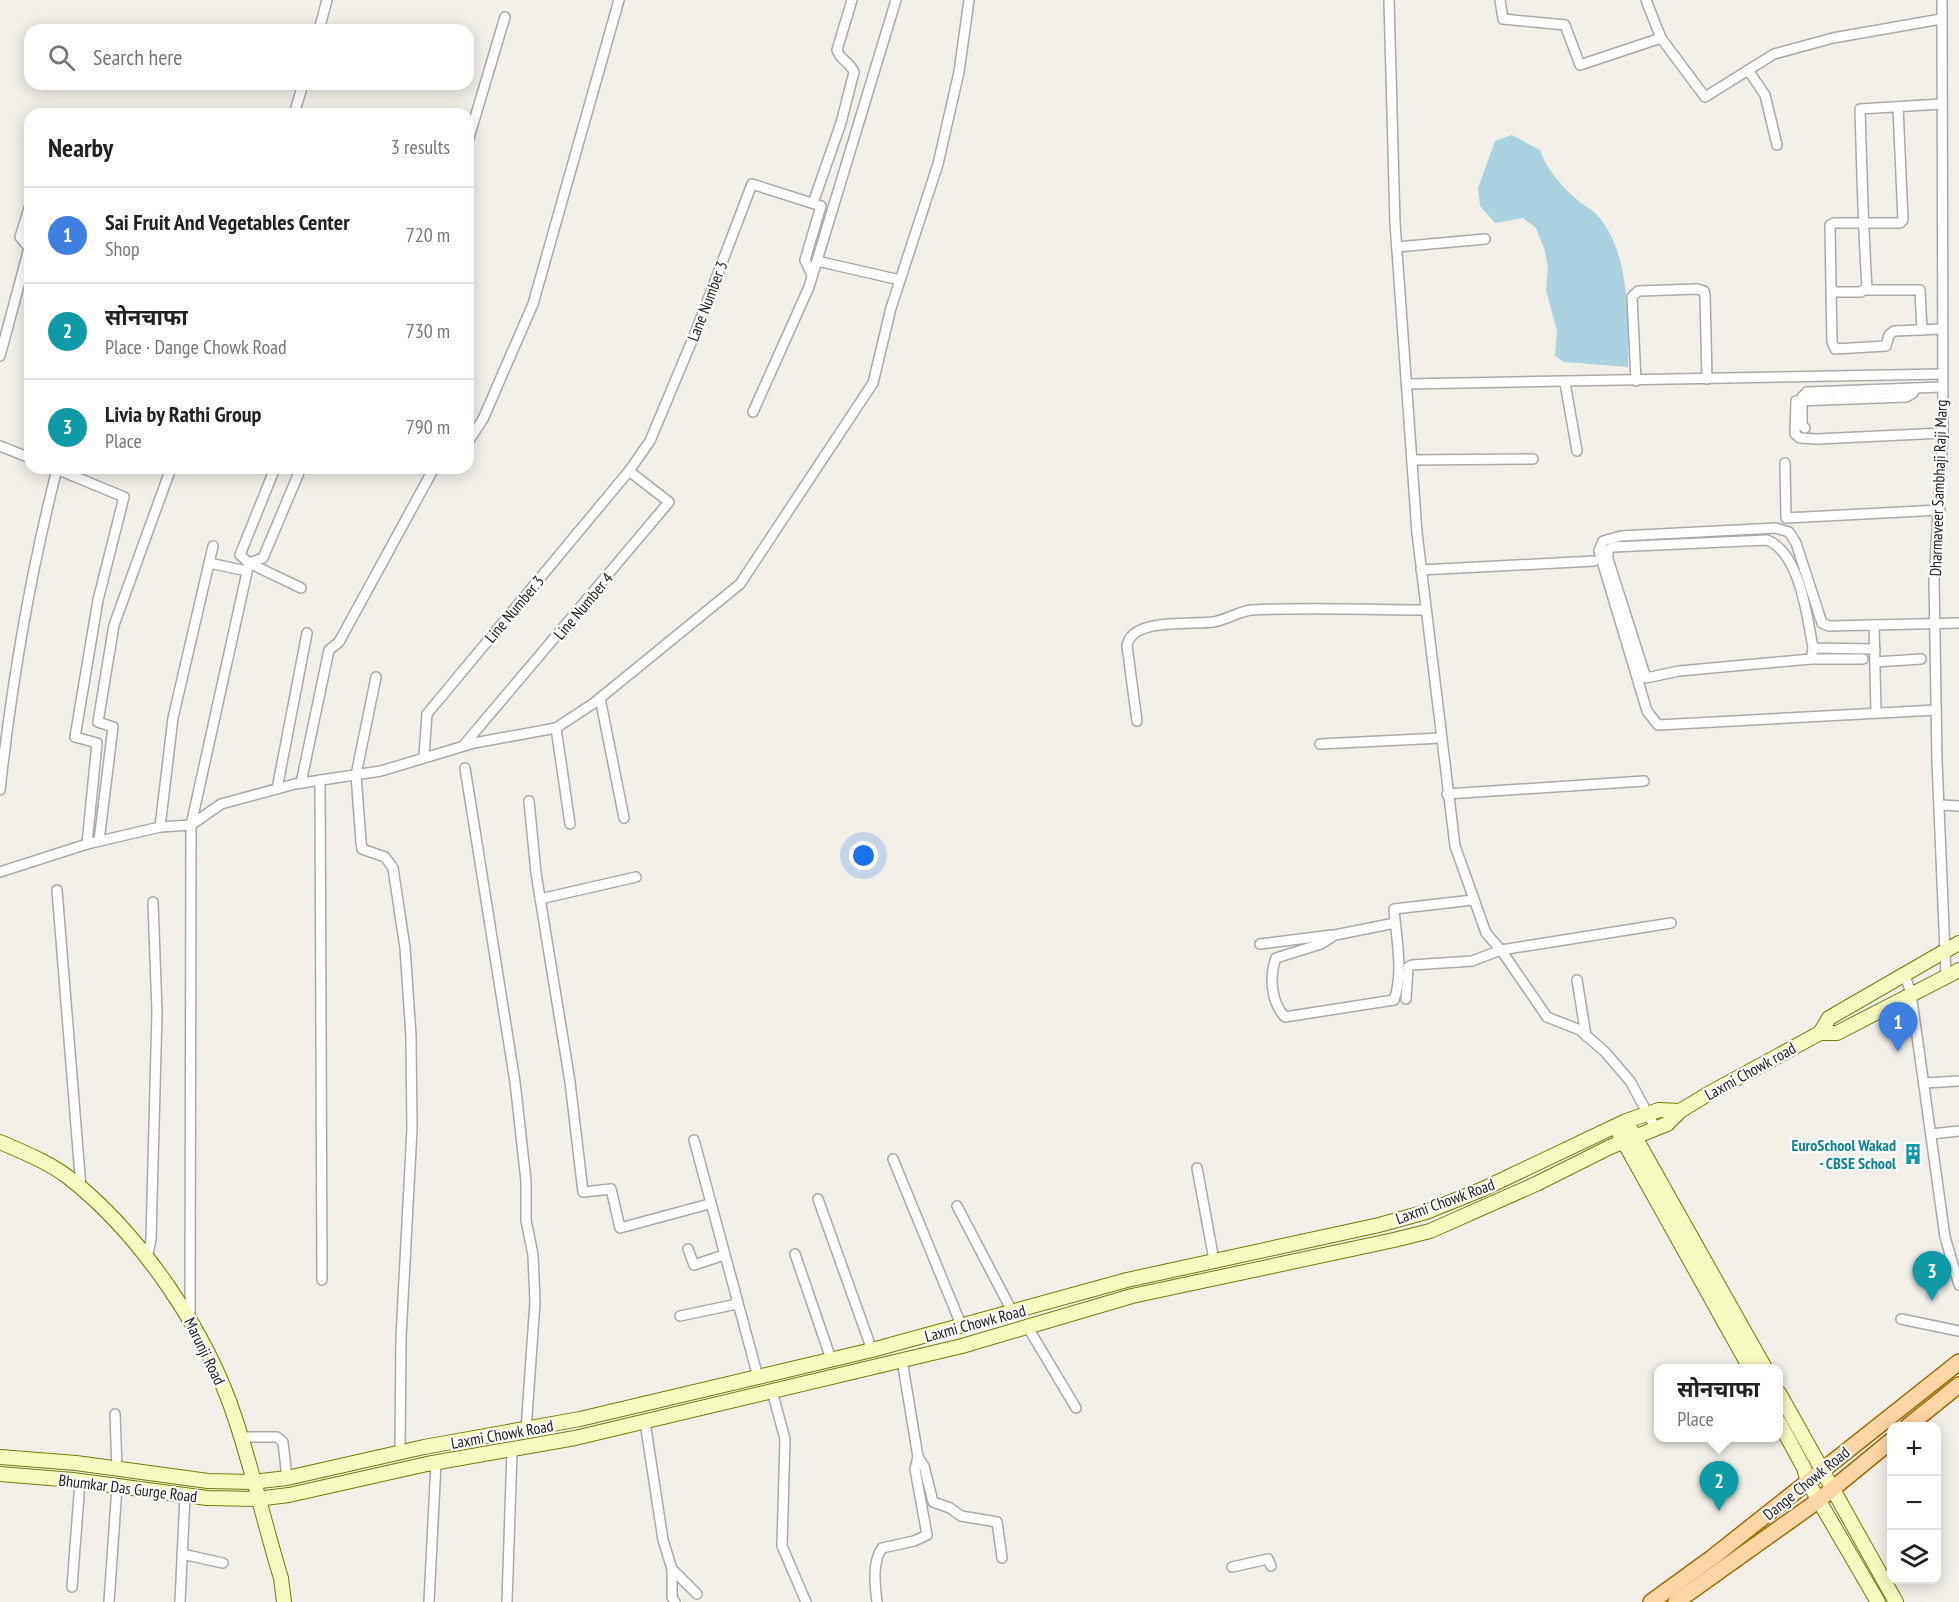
<!DOCTYPE html>
<meta charset="utf-8">
<style>
:root{--surface:#fff;--page:#f2f2f2;--text:#222;--muted:#767676;--line:#e0e0e0;--accent:#d93025}
body{margin:0;font-family:"PT Sans Narrow","Noto Sans Devanagari",sans-serif;background:var(--page);color:var(--text)}
.controls{position:absolute;right:18px;bottom:18px;display:grid;overflow:hidden;border-radius:12px;box-shadow:0 3px 15px #0003}
.controls button{width:54px;height:54px;display:grid;place-items:center;padding:0;border:0;border-bottom:2px solid var(--line);background:var(--surface);color:var(--text);font:30px sans-serif}
.you{position:absolute;left:864px;top:856px;width:21px;height:21px;margin:-15px;border:4px solid #fff;border-radius:50%;background:#1a73e8;box-shadow:0 0 0 9px #1a73e833}
.badge{display:grid;place-items:center;width:39px;height:39px;border-radius:50%;background:var(--accent);color:#fff;font-size:20px;font-weight:700}
.pin{position:absolute;translate:-50% -50px;filter:drop-shadow(0 2px 3px #0008)}
.pin::after{content:'';position:absolute;top:32px;width:21px;height:18px;background:inherit;clip-path:polygon(0 0,100% 0,50% 100%)}
.popup{position:absolute;left:1654px;top:1364px;width:129px;height:78px;box-sizing:border-box;display:grid;place-content:center;border-radius:12px;background:var(--surface);filter:drop-shadow(0 2px 4px #0005);font-size:20px;white-space:nowrap;color:var(--muted)}
.popup b{font-size:22px;color:var(--text)}
.popup::after{content:'';position:absolute;left:50%;top:100%;margin-left:-12px;border:12px solid transparent;border-top-color:var(--surface)}
.list{margin:0;padding:0;list-style:none}
h2{display:flex;justify-content:space-between;align-items:center;height:78px;margin:0;padding:0 24px;font-size:26px}
h2 small{font-size:20px;font-weight:400;color:var(--muted)}
.list li{display:grid;grid-template-columns:39px 1fr auto;gap:18px;align-items:center;box-sizing:border-box;height:96px;padding:0 24px;border-top:2px solid var(--line)}
.list b{display:block;font-size:22px;white-space:nowrap}
.list p{margin:0;font-size:20px;white-space:nowrap;color:var(--muted)}
.list em{font-size:20px;font-style:normal;color:var(--muted)}
.icon{flex:none;width:33px;height:33px;fill:none;stroke:currentColor;stroke-width:2;stroke-linecap:round;stroke-linejoin:round}
.map{position:relative;flex:none;width:1959px;height:1602px;overflow:hidden}
.search{position:absolute;background:var(--surface);box-shadow:0 3px 15px #0003;left:24px;top:24px;width:450px;height:66px;display:flex;align-items:center;gap:15px;box-sizing:border-box;padding:0 21px;border-radius:18px;color:var(--muted);font-size:22px}
.panel{position:absolute;background:var(--surface);box-shadow:0 3px 15px #0003;left:24px;top:108px;width:450px;height:366px;border-radius:18px}
.map>svg:first-child{display:block}
.water{fill:#aad3df}
.lines{fill:none;stroke-linecap:round;stroke-linejoin:round}
.street-casing{stroke:#a9a9a9;stroke-width:12}
.secondary-casing{stroke:#707d05;stroke-width:16}
.primary-casing{stroke:#a06b00;stroke-width:18}
.street{stroke:#fff;stroke-width:9}
.secondary{stroke:#f7fabf;stroke-width:14}
.primary{stroke:#fcd6a4;stroke-width:15}
.labels{text-anchor:middle;stroke-width:4.5;stroke-linejoin:round;paint-order:stroke}
.street-label{font-size:16px;fill:#222;stroke:#fff}
.culture-label{font-size:16px;font-weight:bold;fill:#0d838f;stroke:#fff;text-anchor:end}
</style>
<div class="map">
<svg width="1959" height="1602" viewBox="0 0 1959 1602">
<rect width="100%" height="100%" fill="#f2efe9"/>
<path class="water" d="M 1512,135 L 1540,150 C 1546,168 1563,189 1579,201 C 1584,206 1592,209 1597,215 C 1631,252 1628,321 1628,367 L 1564,362 L 1555,356 L 1557,331 L 1546,290 L 1548,268 L 1545,251 L 1536,228 L 1523,218 L 1495,223 L 1480,206 L 1478,188 L 1495,141 Z"/>
<g class="lines">
<defs>
<g id="street">
<path d="M 1389,0 L 1395,223 L 1417,533 L 1455,846 L 1486,933 L 1501,950 L 1547,1017 L 1580,1030 L 1605,1052 L 1630,1081 L 1656,1129"/>
<path d="M 1500,0 L 1503,19 L 1565,25 L 1580,65 L 1661,38"/>
<path d="M 1646,0 L 1661,38 L 1705,97 L 1774,54 L 1833,38 L 1941,19"/>
<path d="M 1942,0 L 1943,433 L 1934,579 L 1937,761 L 1946,976"/>
<path d="M 319,30 L 327,0"/>
<path d="M 1748,70 L 1765,95 L 1777,145"/>
<path d="M 1898,107 L 1903,220 L 1900,223 L 1834,223 L 1830,225 L 1831,287 L 1833,292 L 1861,292 L 1867,287 C 1863,229 1862,170 1860,111 L 1860,109 L 1941,104"/>
<path d="M 294,114 L 303,84"/>
<path d="M 468,141 L 505,17"/>
<path d="M 813,203 L 841,123 L 854,72 C 850,62 840,60 837,50 L 852,0"/>
<path d="M 1397,247 L 1485,239"/>
<path d="M 817,261 L 900,280"/>
<path d="M 1831,290 L 1832,342 L 1835,349 L 1886,346 L 1889,335 L 1894,331 L 1941,329"/>
<path d="M 1865,290 L 1920,290 L 1922,330"/>
<path d="M 0,356 L 29,248 L 20,237 L 30,205"/>
<path d="M 1636,381 L 1632,297 L 1638,291 L 1697,289 L 1704,291 L 1705,296 L 1707,379"/>
<path d="M 1565,383 L 1577,451"/>
<path d="M 1407,384 L 1942,374"/>
<path d="M 1915,388 L 1913,393 L 1906,397 L 1796,401 L 1795,434 L 1800,438 L 1817,439 L 1943,433"/>
<path d="M 753,412 L 809,287 L 896,0"/>
<path d="M 1805,428 L 1802,425 L 1802,397 L 1807,392 L 1942,387"/>
<path d="M 468,442 L 483,419 L 533,304 L 619,0"/>
<path d="M 0,446 L 30,458"/>
<path d="M 1412,460 L 1533,459"/>
<path d="M 1785,463 L 1786,518 L 1940,510"/>
<path d="M 54,468 L 124,497 L 98,600 L 75,737 L 97,743 L 87,844"/>
<path d="M 209,563 L 247,571"/>
<path d="M 249,563 L 263,558 L 301,468"/>
<path d="M 249,563 L 301,588"/>
<path d="M 1421,570 L 1594,561"/>
<path d="M 1874,625 L 1876,712"/>
<path d="M 1813,648 L 1811,659 L 1679,671 L 1646,678 L 1608,559 L 1608,550 L 1613,547 L 1767,540 C 1800,553 1807,616 1813,648 L 1875,649"/>
<path d="M 1811,659 L 1863,659"/>
<path d="M 1875,662 L 1921,659"/>
<path d="M 376,677 L 356,775 L 361,842 L 362,849 L 385,857 L 393,868 L 405,948 L 411,1036 L 412,1129 L 401,1337 L 400,1452"/>
<path d="M 600,698 L 624,818"/>
<path d="M 1936,710 L 1658,725 L 1647,711 L 1599,551 L 1603,541 L 1621,536 L 1776,528 L 1789,532 L 1796,543 L 1822,623 L 1829,626 L 1959,623"/>
<path d="M 1137,721 L 1127,646 C 1131,617 1193,625 1213,622 C 1227,620 1239,611 1252,610 C 1310,607 1368,610 1426,610"/>
<path d="M 556,728 L 570,824"/>
<path d="M 1320,744 L 1441,738"/>
<path d="M 463,746 L 669,502 L 629,471"/>
<path d="M 424,756 L 427,714 L 629,471 L 650,441 L 696,331 L 752,184 L 821,206 L 805,260 L 812,275"/>
<path d="M 465,768 L 515,1082 L 526,1181 L 526,1220 L 533,1255 L 535,1302 L 526,1430"/>
<path d="M 320,780 L 322,1280"/>
<path d="M 301,783 L 329,650 L 339,642 L 434,468"/>
<path d="M 277,789 L 307,633"/>
<path d="M 0,790 C 12,681 30,575 57,469"/>
<path d="M 1447,794 L 1644,781"/>
<path d="M 529,801 L 536,873 L 570,1082 L 583,1192 L 611,1189 L 620,1228 L 709,1204"/>
<path d="M 1939,805 L 1959,806"/>
<path d="M 160,827 L 173,718 L 213,546"/>
<path d="M 99,841 L 113,727 L 98,722 L 114,625 L 171,468"/>
<path d="M 0,872 L 87,844 L 160,827 L 191,825 L 221,804 L 295,784 L 381,771 L 474,743 L 556,728 L 594,703 L 740,584 L 873,383 L 891,308 L 938,164 L 959,72 L 969,0"/>
<path d="M 57,890 L 81,1188"/>
<path d="M 540,899 L 636,877"/>
<path d="M 1395,923 L 1335,935 L 1321,944 L 1276,958 C 1269,977 1271,1002 1285,1017 L 1394,1000 C 1404,973 1396,937 1394,909 L 1473,900"/>
<path d="M 1260,944 L 1332,935"/>
<path d="M 1904,973 L 1911,993 L 1945,1237 L 1959,1285"/>
<path d="M 1577,980 L 1586,1036"/>
<path d="M 1406,999 L 1408,967 L 1412,965 L 1472,961 L 1501,950 L 1671,923"/>
<path d="M 1924,1083 L 1959,1081"/>
<path d="M 1931,1134 L 1959,1131"/>
<path d="M 694,1140 L 758,1377"/>
<path d="M 893,1159 L 962,1327"/>
<path d="M 1197,1168 L 1214,1260"/>
<path d="M 818,1199 L 872,1350"/>
<path d="M 957,1206 L 1013,1313"/>
<path d="M 688,1249 L 694,1265 L 724,1255"/>
<path d="M 795,1254 L 831,1359"/>
<path d="M 147,1260 L 151,1239 L 157,1012 L 153,902"/>
<path d="M 680,1316 L 737,1304"/>
<path d="M 190,1317 L 191,825 L 249,563 L 240,555 L 275,468"/>
<path d="M 1901,1319 L 1959,1331"/>
<path d="M 1027,1326 L 1076,1408"/>
<path d="M 772,1391 L 785,1439 L 782,1546 L 806,1602"/>
<path d="M 115,1414 L 117,1469"/>
<path d="M 645,1422 L 663,1540 L 672,1569 L 697,1594"/>
<path d="M 240,1437 L 277,1437 L 283,1442 L 287,1478"/>
<path d="M 918,1457 L 924,1466 L 933,1502 L 950,1508 L 961,1516 L 997,1522 L 1002,1558"/>
<path d="M 182,1554 L 223,1563"/>
<path d="M 1232,1567 L 1268,1559 L 1271,1566"/>
<path d="M 672,1569 L 672,1597 L 675,1602"/>
<path d="M 72,1587 L 80,1482"/>
<path d="M 109,1602 L 117,1487"/>
<path d="M 180,1602 L 185,1496"/>
<path d="M 429,1602 L 436,1463"/>
<path d="M 507,1602 L 512,1451"/>
<path d="M 877,1602 C 875,1586 872,1562 882,1548 L 914,1541 L 927,1535 L 915,1469 L 918,1457 L 902,1360"/>
</g>
<g id="secondary">
<path d="M 1820,1033 L 1829,1018 L 1959,943"/>
<path d="M 1631,1130 L 1765,1368"/>
<path d="M 1619,1133 L 1750,1368"/>
<path d="M 0,1142 C 23,1152 48,1162 68,1177 C 141,1234 208,1333 236,1421 C 253,1472 265,1526 281,1578 L 284,1602"/>
<path d="M 1779,1393 L 1896,1602"/>
<path d="M 1779,1422 L 1804,1468 L 1808,1482 L 1878,1602"/>
<path d="M 0,1457 L 76,1463 L 208,1481 L 252,1482 L 287,1478 L 424,1447 L 580,1419 L 872,1350 L 1127,1280 L 1379,1225 L 1426,1212 L 1483,1189 L 1626,1121 L 1659,1110 L 1680,1111"/>
<path d="M 0,1474 L 73,1480 L 207,1498 L 257,1499 L 289,1495 L 427,1464 L 575,1438 L 962,1346 L 1132,1296 L 1394,1240 L 1430,1231 L 1536,1184 L 1610,1147 L 1667,1124 L 1680,1111 L 1708,1094 L 1820,1033 L 1837,1033 L 1959,970"/>
</g>
<g id="primary">
<path d="M 1908,1426 L 1959,1385"/>
<path d="M 1651,1602 L 1713,1557 L 1959,1362"/>
<path d="M 1676,1602 L 1819,1500 L 1892,1440"/>
</g>
</defs>
<use href="#street" class="street-casing"/>
<use href="#secondary" class="secondary-casing"/>
<use href="#primary" class="primary-casing"/>
<use href="#street" class="street"/>
<use href="#secondary" class="secondary"/>
<use href="#primary" class="primary"/>
</g>
<defs>
<symbol id="building-bare" viewBox="-9 -9 18 18"><path d="M-4-6H4V6H1V3H-1V6H-4ZM-2.5-4.3h1.7v1.8h-1.7ZM.8-4.3h1.7v1.8H.8ZM-2.5-1h1.7V.8h-1.7ZM.8-1h1.7V.8H.8Z" fill="#0f9aa8" stroke="#fff" stroke-width="2.5" paint-order="stroke"/></symbol>
</defs>
<g fill-rule="evenodd">
<use href="#building-bare" x="1898" y="1139" width="30" height="30"/>
</g>
<g class="labels">
<g class="street-label">
<text transform="translate(707 301) rotate(-69)" y="6">Lane Number 3</text>
<text transform="translate(1938 488) rotate(-88)" y="6">Dharmaveer Sambhaji Raji Marg</text>
<text transform="translate(583 606) rotate(-50)" y="6">Line Number 4</text>
<text transform="translate(514 609) rotate(-50)" y="6">Line Number 3</text>
<text transform="translate(1750 1071) rotate(-29)" y="6">Laxmi Chowk road</text>
<text transform="translate(1445 1201) rotate(-20)" y="6">Laxmi Chowk Road</text>
<text transform="translate(975 1323) rotate(-15)" y="6">Laxmi Chowk Road</text>
<text transform="translate(205 1351) rotate(64)" y="6">Marunji Road</text>
<text transform="translate(502 1434) rotate(-10)" y="6">Laxmi Chowk Road</text>
<text transform="translate(1806 1483) rotate(-39)" y="6">Dange Chowk Road</text>
<text transform="translate(128 1488) rotate(7)" y="6">Bhumkar Das Gurge Road</text>
</g>
<g class="culture-label">
<text x="1896" y="1151">EuroSchool Wakad<tspan x="1896" dy="18">- CBSE School</tspan></text>
</g>
</g>
</svg>
<div class="controls">
<button>+</button>
<button>−</button>
<button><svg class="icon" aria-label="layers" viewBox="0 0 24 24"><path d="M12 4l9 5-9 5-9-5zM3 14l9 5 9-5"/></svg></button>
</div>
<div class="you"></div>
<div class="pin badge" style="left:1898px;top:1052px;background:#3f7fe0">1</div>
<div class="pin badge" style="left:1719px;top:1511px;background:#0f9aa8">2</div>
<div class="popup"><b>सोनचाफा</b>Place</div>
<div class="pin badge" style="left:1932px;top:1301px;background:#0f9aa8">3</div>
<div class="search"><svg class="icon" aria-label="search" viewBox="0 0 24 24"><circle cx="10" cy="10" r="6"/><path d="M15 15l6 6"/></svg>Search here</div>
<section class="panel">
<h2>Nearby<small>3 results</small></h2>
<ul class="list">
<li><span class="badge" style="background:#3f7fe0">1</span><div><b>Sai Fruit And Vegetables Center</b><p>Shop</p></div><em>720 m</em></li>
<li><span class="badge" style="background:#0f9aa8">2</span><div><b>सोनचाफा</b><p>Place · Dange Chowk Road</p></div><em>730 m</em></li>
<li><span class="badge" style="background:#0f9aa8">3</span><div><b>Livia by Rathi Group</b><p>Place</p></div><em>790 m</em></li>
</ul>
</section>
</div>
